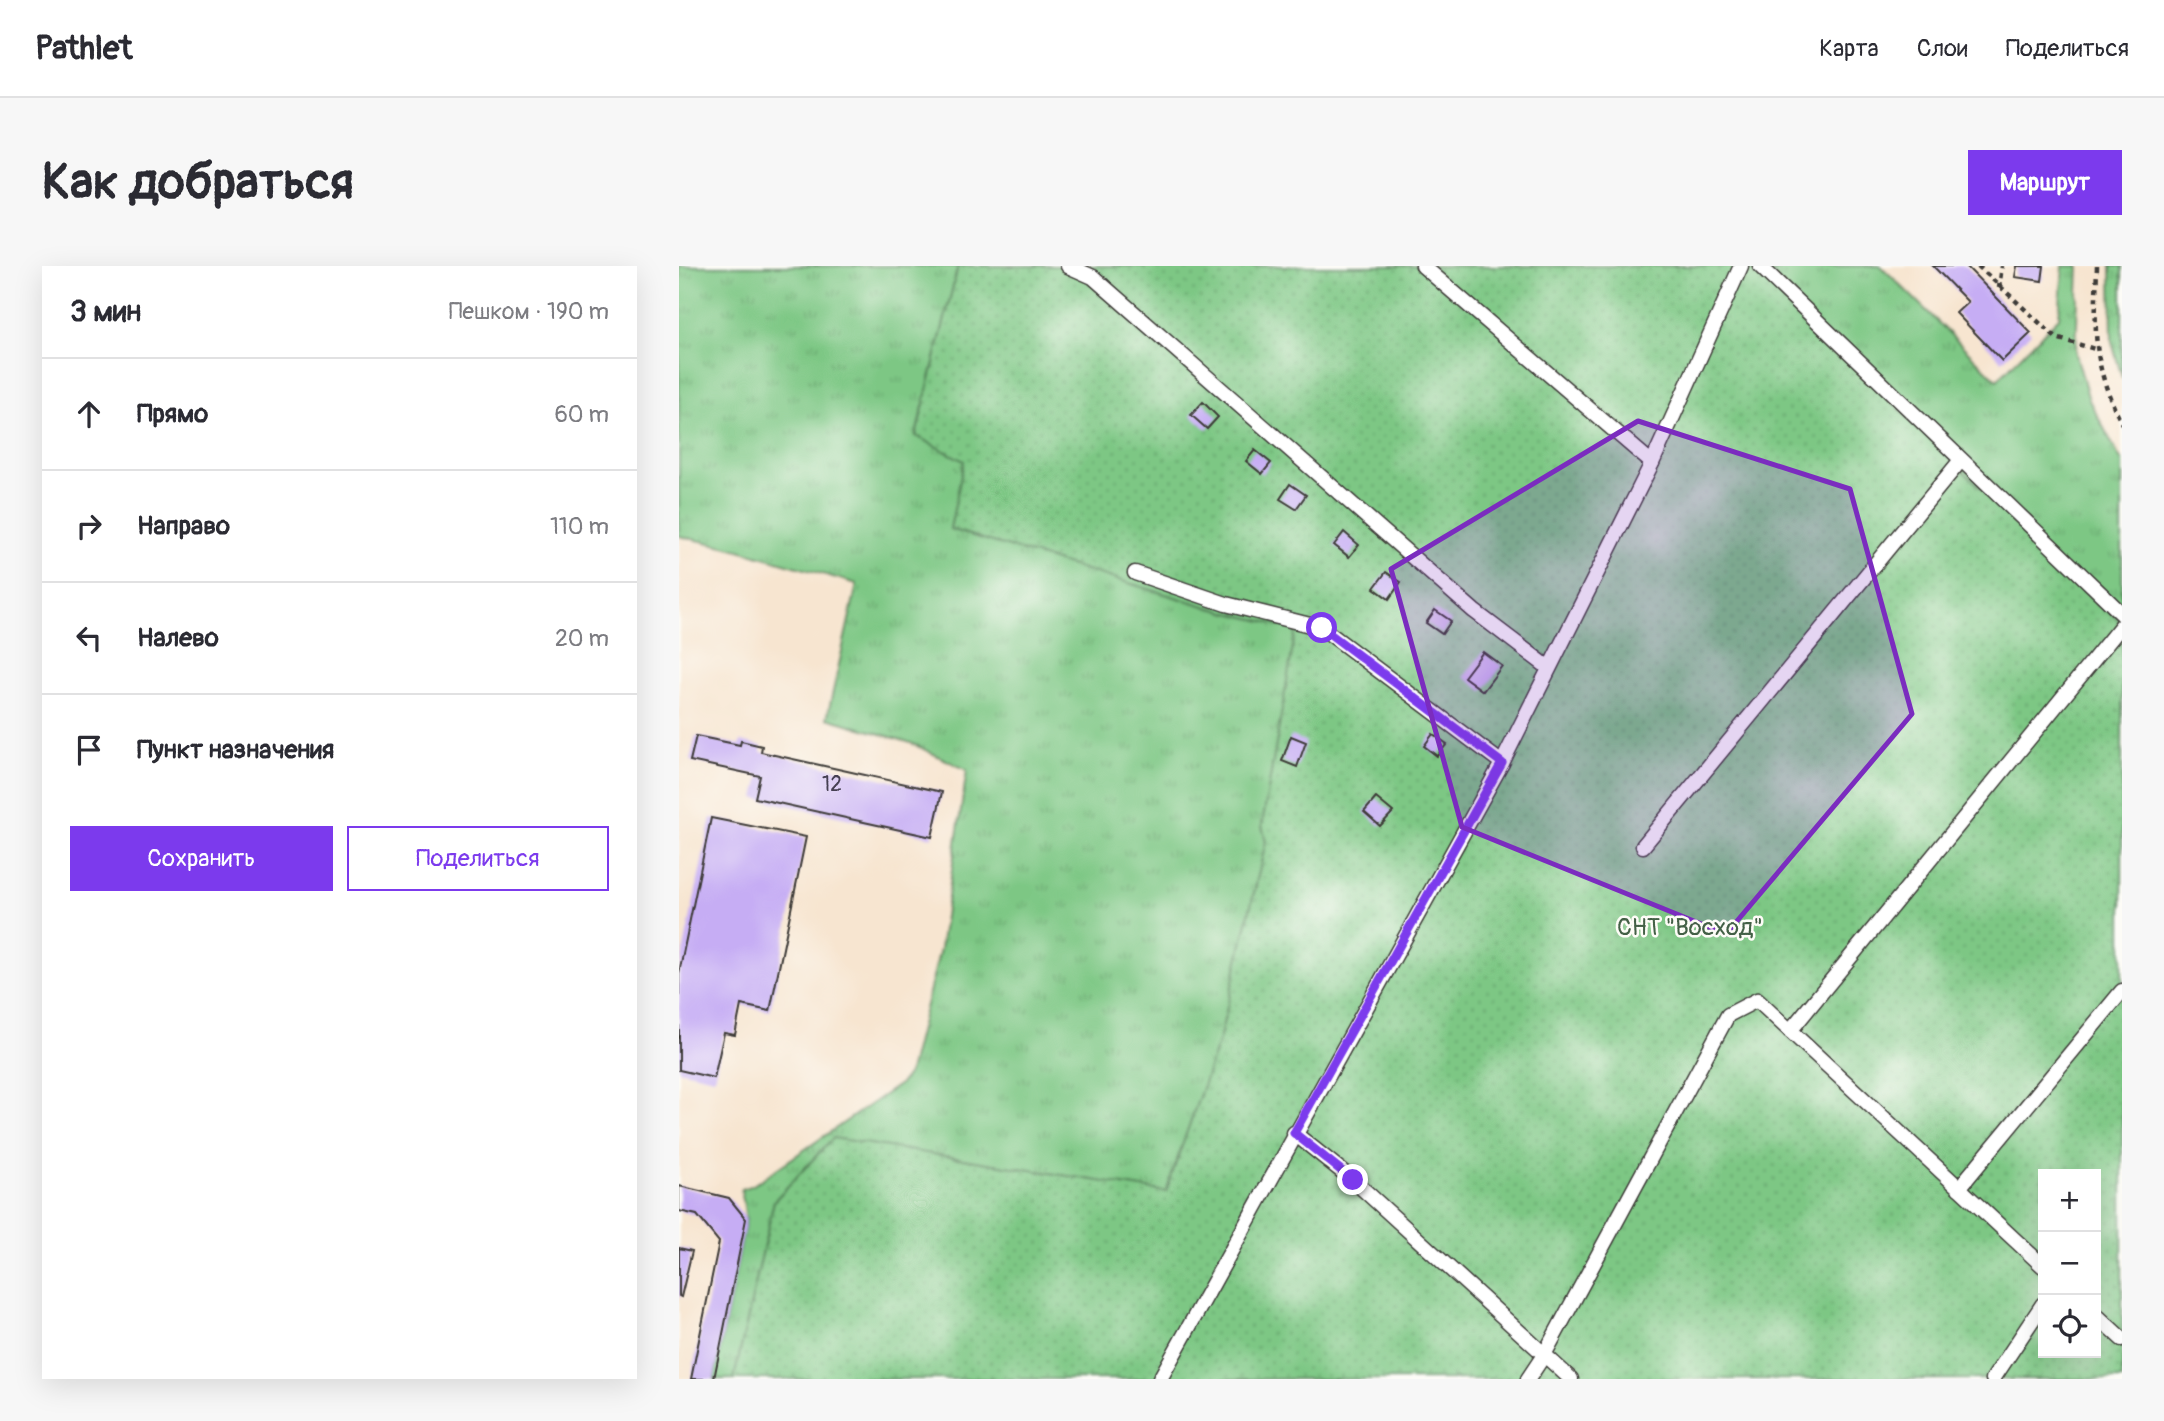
<!DOCTYPE html>
<html lang="ru">
<meta charset="utf-8">
<style>
:root{--surface:#fff;--page:#f7f7f7;--text:#2b2b33;--muted:#7c7c81;--line:#e1e1e2;--accent:#7c3aed}
body{margin:0;font-family:Pangolin,sans-serif;background:var(--page);color:var(--text)}
.controls{position:absolute;right:21px;bottom:21px;display:grid;overflow:hidden;border-radius:0px;box-shadow:0 7px 28px #0002}
.controls button{width:63px;height:63px;display:grid;place-items:center;padding:0;border:0;border-bottom:2px solid var(--line);background:var(--surface);color:var(--text);font:35px sans-serif}
.stop{position:absolute;width:21px;height:21px;margin:-16px;border:5px solid #7c3aed;border-radius:50%;background:#fff}
.stop.end{background:#7c3aed;border-color:#fff;box-shadow:0 2px 7px #0008}
.list{margin:0;padding:0;list-style:none}
h2{display:flex;justify-content:space-between;align-items:center;height:91px;margin:0;padding:0 28px;font-size:30px}
h2 small{font-size:23px;font-weight:400;color:var(--muted)}
.list li{display:grid;grid-template-columns:46px 1fr auto;gap:21px;align-items:center;box-sizing:border-box;height:112px;padding:0 28px;border-top:2px solid var(--line)}
.list b{display:block;font-size:26px;white-space:nowrap}
.list em{font-size:23px;font-style:normal;color:var(--muted)}
.actions{display:flex;gap:14px;padding:21px 28px}
.actions a{flex:1;padding:16px 0;border:2px solid var(--accent);border-radius:0px;text-align:center;font-size:24px;color:var(--accent)}
.actions .main{background:var(--accent);color:#fff}
.icon{flex:none;width:38px;height:38px;fill:none;stroke:currentColor;stroke-width:2;stroke-linecap:round;stroke-linejoin:round}
.map{position:relative;flex:none;width:1443px;height:1113px;overflow:hidden;border-radius:0px}
header{display:flex;align-items:center;gap:42px;box-sizing:border-box;height:98px;padding:0 35px;background:var(--surface);border-bottom:2px solid var(--line)}
header strong{font-size:33px}
nav{display:flex;gap:38px;margin-inline-start:auto;font-size:24px}
.intro{display:flex;align-items:center;justify-content:space-between;box-sizing:border-box;height:168px;padding:0 42px}
h1{margin:0;font-size:49px}
.button{padding:18px 32px;border-radius:0px;background:var(--accent);color:#fff;font-size:24px;font-weight:700}
main{display:flex;gap:42px;padding:0 42px}
aside{flex:1;background:var(--surface);border-radius:0px;box-shadow:0 7px 28px #0002}
.map>svg:first-child{display:block}
.grass{fill:url(#grass-tufts);stroke:#4c7250;stroke-width:2}
.garden{fill:url(#garden-dots);stroke:#4c7250;stroke-width:2;fill-rule:evenodd}
.building{fill:#c6adf4}
.lines{fill:none;stroke-linecap:round;stroke-linejoin:round}
.service-casing{stroke:#3d3a37;stroke-width:17}
.path{stroke:#3d3a37;stroke-width:4.5;stroke-dasharray:5 5;stroke-linecap:butt}
.service{stroke:#fff;stroke-width:14}
.route{stroke:#7c3aed;stroke-width:9}
.marked{fill:#7b2cbf;fill-opacity:0.2;stroke:#7b2cbf;stroke-width:5;stroke-linejoin:round}
.labels{text-anchor:middle;stroke-width:5;stroke-linejoin:round;paint-order:stroke}
.number-label{font-size:21px;fill:#464052}
.park-label{font-size:24px;fill:#436046;stroke:#fdfcf7}
</style>
<header>
<strong>Pathlet</strong>
<nav><a>Карта</a><a>Слои</a><a>Поделиться</a></nav>
</header>
<div class="intro"><h1>Как добраться</h1><a class="button">Маршрут</a></div>
<main>
<aside>
<h2>3 мин<small>Пешком · 190 m</small></h2>
<ul class="list">
<li><svg class="icon" aria-label="ahead" viewBox="0 0 24 24"><path d="M12 20V5M6 11l6-6 6 6"/></svg><div><b>Прямо</b></div><em>60 m</em></li>
<li><svg class="icon" aria-label="right" viewBox="0 0 24 24"><path d="M7 20v-9h11M14 6l5 5-5 5"/></svg><div><b>Направо</b></div><em>110 m</em></li>
<li><svg class="icon" aria-label="left" viewBox="0 0 24 24"><path d="M17 20v-9H6M10 6l-5 5 5 5"/></svg><div><b>Налево</b></div><em>20 m</em></li>
<li><svg class="icon" aria-label="arrive" viewBox="0 0 24 24"><path d="M6 21V4h12l-3 4 3 4H6"/></svg><div><b>Пункт назначения</b></div></li>
</ul>
<div class="actions"><a class="main">Сохранить</a><a>Поделиться</a></div>
</aside>
<div class="map">
<svg width="1443" height="1113" viewBox="0 0 1443 1113">
<defs>
<pattern id="grass-tufts" width="24" height="20" patternUnits="userSpaceOnUse" patternTransform="scale(1.75)"><rect width="24" height="20" fill="#7dc784"/><path d="M3 7l-1-3M5 7V3M7 7l1-3M15 17l-1-3M17 17v-4M19 17l1-3" fill="none" stroke="#6baa71"/></pattern>
<pattern id="garden-dots" width="8" height="8" patternUnits="userSpaceOnUse" patternTransform="scale(1.75)"><rect width="8" height="8" fill="#7dc784"/><path d="M2 2h.1M6 6h.1" fill="none" stroke="#6baa71" stroke-width="1.8" stroke-linecap="round"/></pattern>
</defs>
<rect width="100%" height="100%" fill="#fdfcf7"/>
<filter id="ink" filterUnits="userSpaceOnUse"><feTurbulence type="fractalNoise" baseFrequency=".0143" numOctaves="2"/><feDisplacementMap in="SourceGraphic" scale="14" xChannelSelector="R" yChannelSelector="G"/><feConvolveMatrix kernelMatrix="1 2 1 2 8 2 1 2 1" color-interpolation-filters="sRGB"/></filter>
<filter id="wash" filterUnits="userSpaceOnUse"><feTurbulence type="fractalNoise" baseFrequency=".00686" numOctaves="4" result="noise"/><feDisplacementMap in="SourceGraphic" scale="28" xChannelSelector="R" yChannelSelector="G"/><feGaussianBlur stdDeviation="1.57" result="paint"/><feColorMatrix in="noise" values="0 0 0 0 0 0 0 0 0 0 0 0 0 0 0 0 0 1.4 0 .05"/><feComposite in="paint" operator="in"/></filter>
<g filter="url(#wash)">
<rect width="100%" height="100%" fill="#f7e5d0"/>
<g class="grass">
<path d="M 0,0 L 279,0 L 237,169 L 286,195 L 271,263 L 546,346 L 618,363 L 583,559 L 587,576 L 541,771 L 487,926 L 154,872 L 95,935 L 55,1113 L 35,1113 L 67,953 L 62,923 L 74,919 L 221,818 L 230,806 L 261,683 L 288,504 L 232,477 L 148,452 L 178,318 L 53,282 L 0,270 Z"/>
<path d="M 1097,0 L 1202,0 L 1318,114 L 1380,51 L 1384,0 L 1400,0 L 1397,88 L 1410,134 L 1443,196 L 1443,358 L 1087,15 L 1100,2 Z"/>
<path d="M 1432,0 L 1443,0 L 1443,112 L 1433,76 Z"/>
</g>
<path class="garden" d="M 279,0 L 1097,0 L 1100,2 L 1088,15 L 1443,358 L 1443,1113 L 55,1113 L 95,935 L 154,872 L 487,926 L 541,771 L 587,576 L 583,559 L 617,363 L 546,346 L 271,263 L 285,195 L 237,170 ZM 1364,908 L 1417,908 L 1417,1087 L 1364,1087 Z"/>
<g id="blocks">
<g class="building">
<path d="M 1254,0 L 1287,0 L 1352,67 L 1323,95 L 1277,47 L 1289,36 Z"/>
<path d="M 1338,0 L 1365,0 L 1363,15 L 1336,11 Z"/>
<path d="M 524,136 L 539,151 L 528,163 L 512,149 Z"/>
<path d="M 576,184 L 592,197 L 583,208 L 567,195 Z"/>
<path d="M 611,218 L 627,229 L 617,243 L 601,233 Z"/>
<path d="M 665,266 L 680,279 L 670,291 L 655,279 Z"/>
<path d="M 707,306 L 722,316 L 710,333 L 695,322 Z"/>
<path d="M 756,344 L 772,355 L 763,368 L 747,357 Z"/>
<path d="M 804,386 L 823,400 L 804,425 L 785,411 Z"/>
<path d="M 754,468 L 768,478 L 758,490 L 745,480 Z"/>
<path d="M 17,470 L 61,479 L 62,475 L 83,480 L 82,486 L 263,526 L 253,571 L 76,532 L 81,510 L 11,495 Z"/>
<path d="M 612,470 L 627,476 L 618,501 L 603,495 Z"/>
<path d="M 697,532 L 714,546 L 701,560 L 685,546 Z"/>
<path d="M 32,552 L 127,571 L 91,745 L 62,739 L 56,769 L 45,767 L 35,812 L 0,804 L 0,707 Z"/>
<path d="M 0,920 L 50,932 L 67,953 L 35,1113 L 12,1113 L 40,976 L 18,949 L 0,945 Z"/>
<path d="M 0,982 L 13,985 L 2,1031 L 0,1030 Z"/>
</g>
</g>
</g>
<g filter="url(#ink)">
<use href="#blocks" fill-opacity="0" stroke="#3d3a37" stroke-width="2"/>
<g class="lines">
<defs>
<g id="service">
<path d="M 389,0 L 414,11 L 795,345 L 870,402"/>
<path d="M 744,0 L 973,197"/>
<path d="M 1081,0 L 1443,348"/>
<path d="M 456,307 L 547,338 L 643,362 L 823,497"/>
<path d="M 964,580 L 1282,194"/>
<path d="M 1111,765 L 1443,359"/>
<path d="M 615,867 L 674,914 L 892,1113"/>
<path d="M 1280,922 L 1443,725"/>
<path d="M 1417,1049 L 1443,1073"/>
<path d="M 481,1113 L 823,497 L 973,197 L 1062,0"/>
<path d="M 849,1113 L 865,1089 L 1049,749 L 1078,734 L 1364,1000"/>
<path d="M 1314,1113 L 1364,1038"/>
</g>
</defs>
<use href="#service" class="service-casing"/>
<g class="path">
<path d="M 1299,0 L 1377,72 L 1416,83"/>
<path d="M 1418,0 C 1416,67 1412,96 1443,158"/>
<path d="M 1320,22 L 1323,0"/>
</g>
<use href="#service" class="service"/>
</g>
</g>
<g class="lines" filter="url(#ink)">
<path class="route" d="M 643,362 L 823,497 L 615,867 L 674,914"/>
</g>
<path class="marked" d="M 959,155 L 1171,223 L 1233,448 L 1047,668 L 783,561 L 712,303 Z"/>
<g class="labels">
<g class="number-label">
<text x="153" y="525">12</text>
</g>
<g class="park-label">
<text x="1011" y="669">СНТ "Восход"</text>
</g>
</g>
</svg>
<div class="controls">
<button>+</button>
<button>−</button>
<button><svg class="icon" aria-label="locate" viewBox="0 0 24 24"><circle cx="12" cy="12" r="6"/><path d="M12 2v4M12 18v4M2 12h4M18 12h4"/></svg></button>
</div>
<div class="stop" style="left:643px;top:362px"></div>
<div class="stop end" style="left:674px;top:914px"></div>
</div>
</main>
